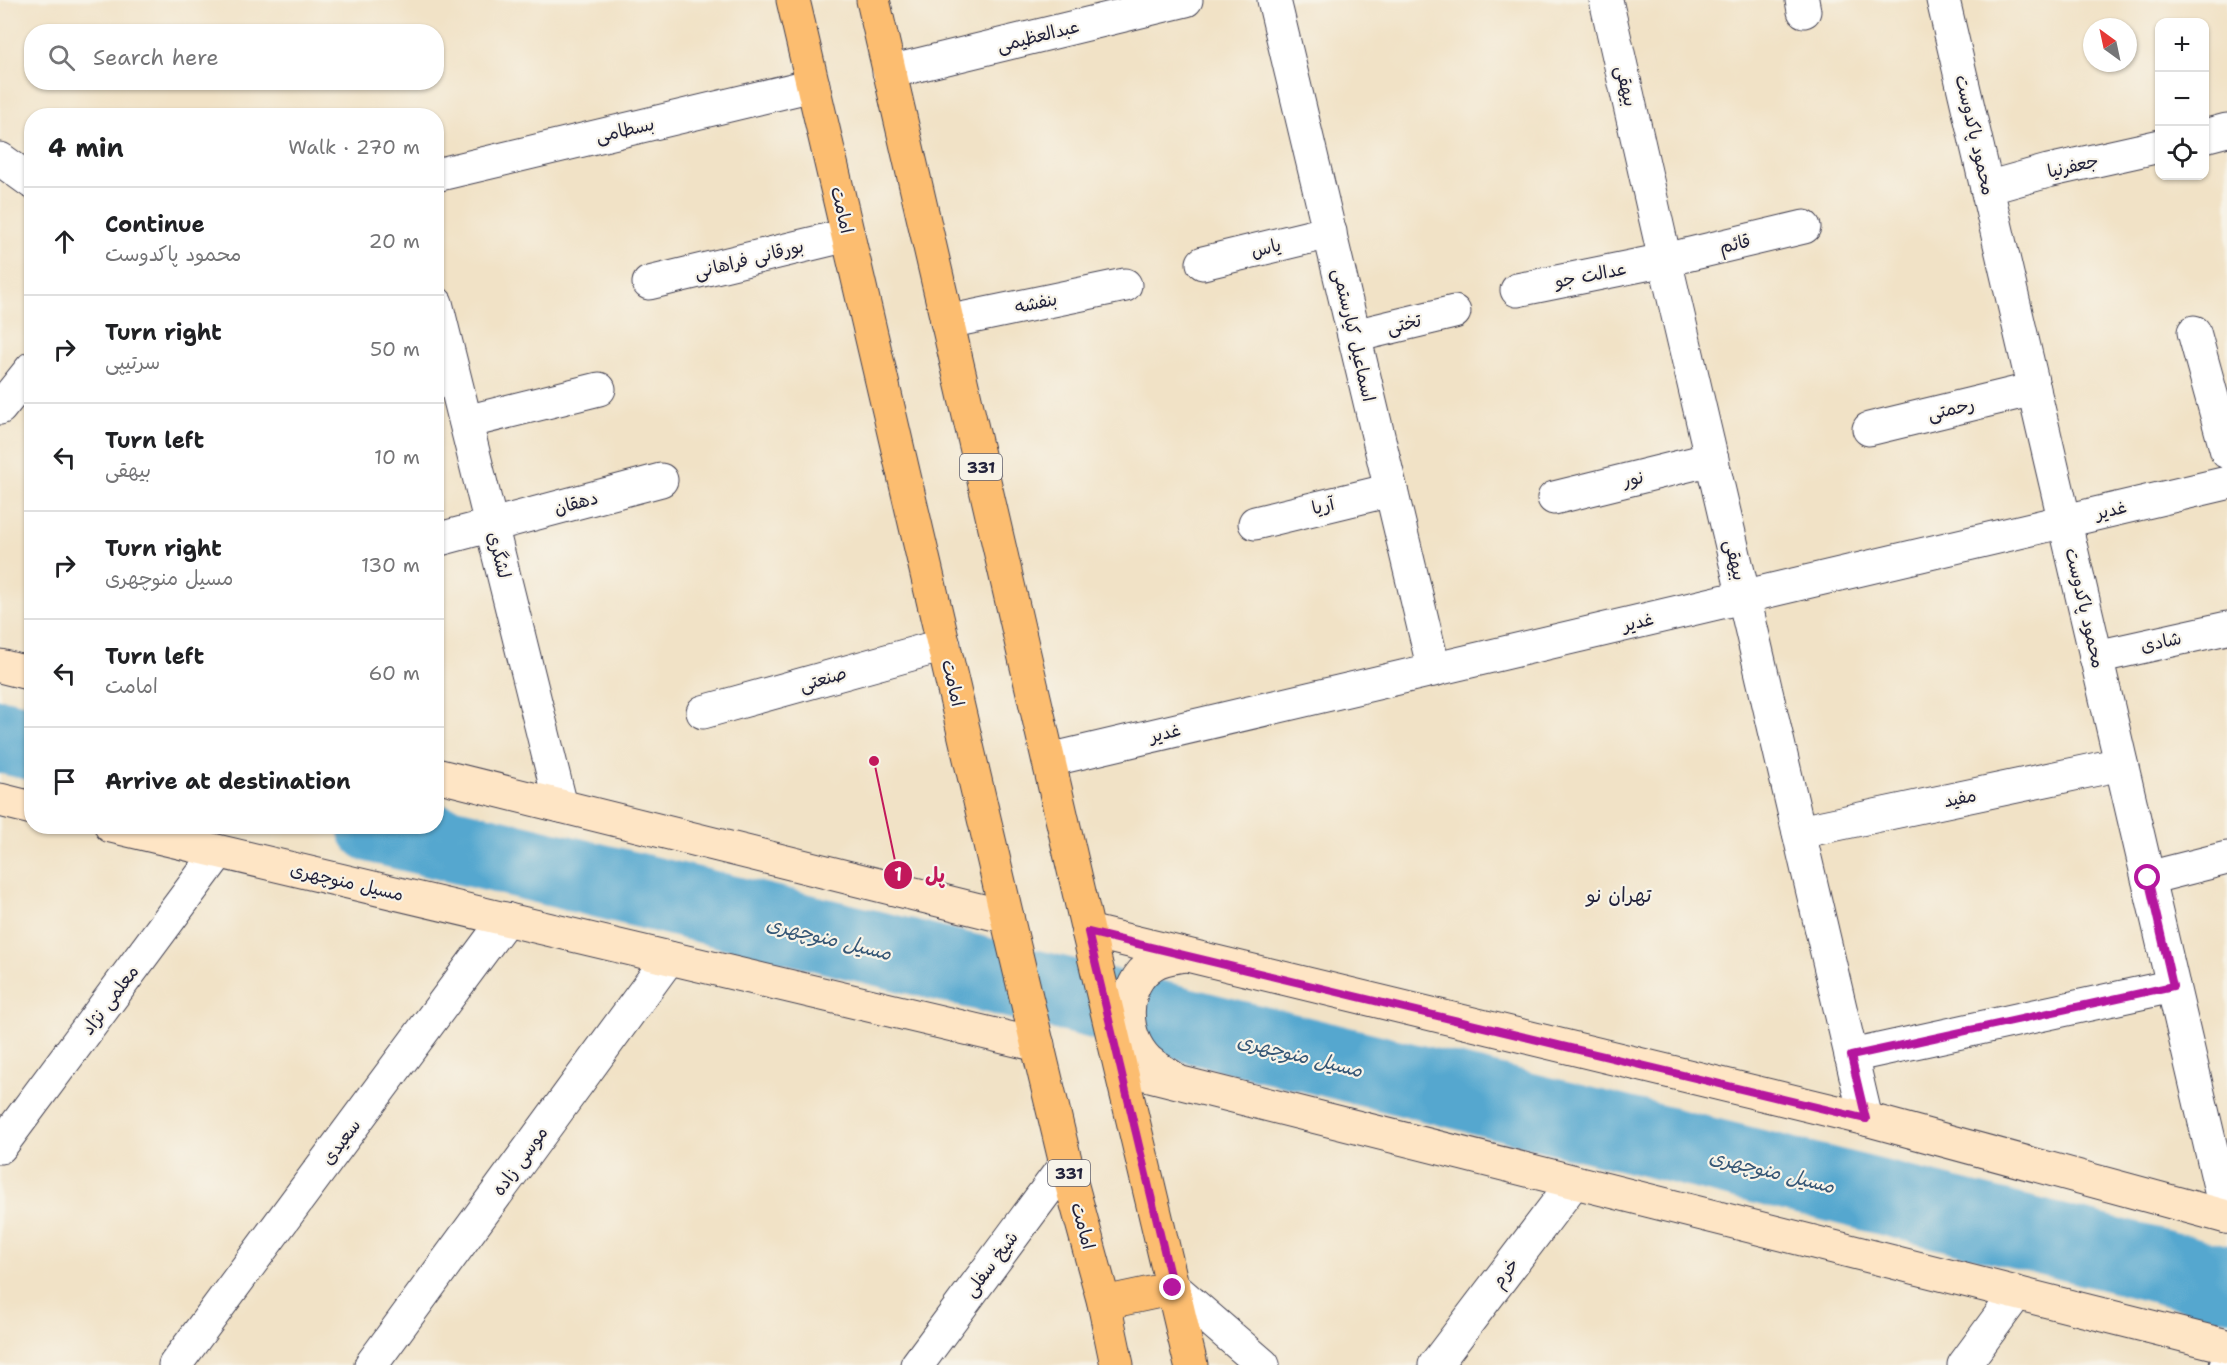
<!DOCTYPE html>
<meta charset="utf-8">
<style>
:root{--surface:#fff;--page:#f2f2f2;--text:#202124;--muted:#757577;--line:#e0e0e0}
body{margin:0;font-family:"Shantell Sans","Playpen Sans Arabic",sans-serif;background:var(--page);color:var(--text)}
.controls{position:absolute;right:18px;top:18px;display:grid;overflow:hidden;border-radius:12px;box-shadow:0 2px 4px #0004}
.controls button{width:54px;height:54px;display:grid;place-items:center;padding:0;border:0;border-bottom:2px solid var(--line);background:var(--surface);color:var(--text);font:30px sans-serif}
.compass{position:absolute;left:2083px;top:18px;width:54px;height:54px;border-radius:50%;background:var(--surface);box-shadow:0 2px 4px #0004;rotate:327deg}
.stop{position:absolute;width:18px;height:18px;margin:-14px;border:4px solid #b5179e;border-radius:50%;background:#fff}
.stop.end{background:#b5179e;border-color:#fff;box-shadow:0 2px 6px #0008}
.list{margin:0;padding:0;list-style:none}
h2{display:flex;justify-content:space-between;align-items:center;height:78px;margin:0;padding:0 24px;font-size:26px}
h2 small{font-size:20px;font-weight:400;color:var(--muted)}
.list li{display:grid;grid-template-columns:39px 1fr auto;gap:18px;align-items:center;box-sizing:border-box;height:108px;padding:0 24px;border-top:2px solid var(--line)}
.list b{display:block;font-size:22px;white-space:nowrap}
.list p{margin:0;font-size:20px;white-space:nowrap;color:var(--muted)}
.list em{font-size:20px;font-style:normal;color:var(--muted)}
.icon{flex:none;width:33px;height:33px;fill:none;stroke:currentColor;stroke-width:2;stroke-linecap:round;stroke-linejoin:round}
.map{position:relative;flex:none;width:2227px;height:1365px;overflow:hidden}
.search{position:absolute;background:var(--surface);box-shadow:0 2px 4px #0004;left:24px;top:24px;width:420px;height:66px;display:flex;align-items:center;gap:15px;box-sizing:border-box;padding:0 21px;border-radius:24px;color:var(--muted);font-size:22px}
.panel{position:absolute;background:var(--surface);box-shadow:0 2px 4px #0004;left:24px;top:108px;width:420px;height:726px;border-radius:24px}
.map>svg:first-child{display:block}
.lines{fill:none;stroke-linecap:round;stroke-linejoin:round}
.river{stroke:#54a7cf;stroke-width:74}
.street-casing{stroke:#413f50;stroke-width:35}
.secondary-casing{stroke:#413f50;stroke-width:35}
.primary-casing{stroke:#413f50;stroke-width:35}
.street{stroke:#fff;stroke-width:33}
.secondary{stroke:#fee5c5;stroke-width:33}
.primary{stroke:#fcbd6f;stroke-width:33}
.route{stroke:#b5179e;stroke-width:8}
.labels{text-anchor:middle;stroke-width:4.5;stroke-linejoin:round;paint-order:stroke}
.shield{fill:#f7f3e8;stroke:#62616f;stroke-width:1.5}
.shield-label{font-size:16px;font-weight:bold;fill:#22223b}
.street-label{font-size:18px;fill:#22223b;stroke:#f7f3e8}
.neighbourhood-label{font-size:20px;fill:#22223b;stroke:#f7f3e8}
.water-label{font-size:20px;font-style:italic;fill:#365776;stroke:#f7f3e8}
.leader{fill:none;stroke:#c2185b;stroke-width:2}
.callout-dot{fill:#c2185b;stroke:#f7f3e8;stroke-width:2}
.mark-label{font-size:18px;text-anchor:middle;font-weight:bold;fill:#fff}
.callout-label{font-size:20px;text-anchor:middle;font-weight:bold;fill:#c2185b;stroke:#f7f3e8;stroke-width:4.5;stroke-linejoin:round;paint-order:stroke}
</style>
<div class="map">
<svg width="2227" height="1365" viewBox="0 0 2227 1365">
<rect width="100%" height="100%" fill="#f7f3e8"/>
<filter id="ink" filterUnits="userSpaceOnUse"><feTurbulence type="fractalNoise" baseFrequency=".0167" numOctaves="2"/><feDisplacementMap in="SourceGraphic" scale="12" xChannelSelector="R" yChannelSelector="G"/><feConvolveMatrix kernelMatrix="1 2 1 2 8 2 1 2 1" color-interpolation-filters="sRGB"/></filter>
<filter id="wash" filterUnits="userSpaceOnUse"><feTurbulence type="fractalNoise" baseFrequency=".008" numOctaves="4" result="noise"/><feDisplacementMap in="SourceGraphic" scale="24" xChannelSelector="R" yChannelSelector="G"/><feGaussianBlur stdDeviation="1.35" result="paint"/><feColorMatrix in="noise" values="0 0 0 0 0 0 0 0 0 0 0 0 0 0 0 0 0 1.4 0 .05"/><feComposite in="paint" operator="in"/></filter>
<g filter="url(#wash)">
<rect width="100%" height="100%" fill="#f1e2c6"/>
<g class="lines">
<g class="river">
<path d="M 0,736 L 32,743"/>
<path d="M 374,826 L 950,966 L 2227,1283"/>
</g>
</g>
</g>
<g filter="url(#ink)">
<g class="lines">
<defs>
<g id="street">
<path d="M 1274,0 L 1434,670"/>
<path d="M 1606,0 L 1665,260 L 1866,1119"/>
<path d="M 1802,0 L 1804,11"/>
<path d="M 1943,0 L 2227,1217"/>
<path d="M 889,72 L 1186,0"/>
<path d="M 2204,136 L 2227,130"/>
<path d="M 0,159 L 32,182"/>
<path d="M 436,175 L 813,85"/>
<path d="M 1987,188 L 2048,171 L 2160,146"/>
<path d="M 1203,263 L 1330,232"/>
<path d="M 649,283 L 848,235"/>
<path d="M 1517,290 L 1665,260 L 1804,227"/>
<path d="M 436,303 L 561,806"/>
<path d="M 947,322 L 1125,285"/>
<path d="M 2194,332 L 2227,452"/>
<path d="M 1354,336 L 1454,312"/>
<path d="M 0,408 L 32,368"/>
<path d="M 466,422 L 599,389"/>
<path d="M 1869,429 L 2034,389"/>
<path d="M 1554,498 L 1712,459"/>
<path d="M 1255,523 L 1391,490"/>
<path d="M 436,540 L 661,480"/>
<path d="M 2096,657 L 2227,628"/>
<path d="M 703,712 L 944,645"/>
<path d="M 1049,760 L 2227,483"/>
<path d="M 1799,832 L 2121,764"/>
<path d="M 2148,878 L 2227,858"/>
<path d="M 1851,1056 L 2173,986"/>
<path d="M 0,1147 L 219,852"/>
<path d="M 1174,1288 L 1263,1365"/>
<path d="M 175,1365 L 506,919"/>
<path d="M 371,1365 L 669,958"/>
<path d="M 917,1365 L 1066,1164"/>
<path d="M 1435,1365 L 1574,1182"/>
<path d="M 1964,1365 L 2017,1293"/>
<path d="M 2226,1365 L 2227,1364"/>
</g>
<g id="secondary">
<path d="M 0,666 L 32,674"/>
<path d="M 436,775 L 1007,917"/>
<path d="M 0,800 L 32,808"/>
<path d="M 111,826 L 1038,1045"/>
<path d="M 1088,931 L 1866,1119 L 2227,1217"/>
<path d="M 1122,1068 L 2227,1346"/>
<path d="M 1172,1077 C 1164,1072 1155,1067 1148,1061 C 1121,1036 1121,984 1153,964 C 1162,958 1175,957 1184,955"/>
</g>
<g id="primary">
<path d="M 793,0 L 1007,917 L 1066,1164 L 1104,1303 L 1117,1365"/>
<path d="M 873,0 L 1088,931 L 1191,1365"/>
<path d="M 1104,1303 L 1174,1288"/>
</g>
</defs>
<use href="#street" class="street-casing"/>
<use href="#secondary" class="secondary-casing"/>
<use href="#primary" class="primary-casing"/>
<use href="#street" class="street"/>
<use href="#secondary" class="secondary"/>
<use href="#primary" class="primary"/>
</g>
</g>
<g class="lines" filter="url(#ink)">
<path class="route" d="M 1173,1288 L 1088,932 L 1866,1119 L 1851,1056 L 2173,986 L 2148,878"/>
</g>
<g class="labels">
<g class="shield">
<rect x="960" y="454" width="42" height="26" rx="4.5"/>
<rect x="1048" y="1160" width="42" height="26" rx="4.5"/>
</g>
<g class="shield-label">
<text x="981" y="473">331</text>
<text x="1069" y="1179">331</text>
</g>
<g class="street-label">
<text transform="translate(1038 36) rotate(-14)" y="6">عبدالعظیمی</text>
<text transform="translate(1626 86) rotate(77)" y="6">بیهقی</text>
<text transform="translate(625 130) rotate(-13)" y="6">بسطامی</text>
<text transform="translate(1975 135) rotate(77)" y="6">محمود پاکدوست</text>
<text transform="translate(2073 166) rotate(-13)" y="6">جعفرنیا</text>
<text transform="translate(842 210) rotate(77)" y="6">امامت</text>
<text transform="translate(1735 244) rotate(-13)" y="6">قائم</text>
<text transform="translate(1266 248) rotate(-14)" y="6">یاس</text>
<text transform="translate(749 259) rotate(-14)" y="6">بورقانی فراهانی</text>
<text transform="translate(1591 275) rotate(-11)" y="6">عدالت جو</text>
<text transform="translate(1036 303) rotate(-12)" y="6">بنفشه</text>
<text transform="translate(1404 324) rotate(-14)" y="6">تختی</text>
<text transform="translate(1354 335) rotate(77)" y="6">اسماعیل کیارستمی</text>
<text transform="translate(1951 409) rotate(-13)" y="6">رحمتی</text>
<text transform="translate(1633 479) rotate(-14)" y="6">نور</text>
<text transform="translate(576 503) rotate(-15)" y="6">دهقان</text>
<text transform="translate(1323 506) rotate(-14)" y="6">آریا</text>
<text transform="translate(2111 510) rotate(-13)" y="6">غدیر</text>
<text transform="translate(499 555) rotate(76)" y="6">لشگری</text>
<text transform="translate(1735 560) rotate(77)" y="6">بیهقی</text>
<text transform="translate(2085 608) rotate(77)" y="6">محمود پاکدوست</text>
<text transform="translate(1638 622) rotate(-13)" y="6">غدیر</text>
<text transform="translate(2161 642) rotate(-12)" y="6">شادی</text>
<text transform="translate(823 679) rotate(-16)" y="6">صنعتی</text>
<text transform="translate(953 683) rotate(77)" y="6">امامت</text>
<text transform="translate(1165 733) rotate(-13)" y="6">غدیر</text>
<text transform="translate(1960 798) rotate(-12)" y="6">مفید</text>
<text transform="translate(347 882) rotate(13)" y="6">مسیل منوچهری</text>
<text transform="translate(110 1000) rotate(-53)" y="6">معلمی نژاد</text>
<text transform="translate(341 1142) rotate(-53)" y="6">سعیدی</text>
<text transform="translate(520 1161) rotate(-54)" y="6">موسی زاده</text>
<text transform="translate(1083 1226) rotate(75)" y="6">امامت</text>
<text transform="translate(991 1264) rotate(-53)" y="6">شیخ سفلی</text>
<text transform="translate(1505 1273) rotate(-53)" y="6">خرم</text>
</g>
<g class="neighbourhood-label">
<text x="1619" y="902">تهران نو</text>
</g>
<g class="water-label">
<text transform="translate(829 938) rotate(14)" y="7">مسیل منوچهری</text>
<text transform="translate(1300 1055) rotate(14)" y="7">مسیل منوچهری</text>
<text transform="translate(1772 1171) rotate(14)" y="7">مسیل منوچهری</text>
</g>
</g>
<path class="leader" d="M874 761L898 875"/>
<g class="callout-dot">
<circle cx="874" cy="761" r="6"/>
<circle cx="898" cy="875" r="15"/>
</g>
<g class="mark-label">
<text x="898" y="881">1</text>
</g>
<g class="callout-label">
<text x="935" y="882">پل</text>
</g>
</svg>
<div class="controls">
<button>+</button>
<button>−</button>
<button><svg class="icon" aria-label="locate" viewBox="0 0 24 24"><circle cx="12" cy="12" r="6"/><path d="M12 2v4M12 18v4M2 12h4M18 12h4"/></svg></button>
</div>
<svg class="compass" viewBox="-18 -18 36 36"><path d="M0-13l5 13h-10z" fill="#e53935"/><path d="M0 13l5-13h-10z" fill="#757577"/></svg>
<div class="stop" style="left:2148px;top:878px"></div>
<div class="stop end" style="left:1173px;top:1288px"></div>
<div class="search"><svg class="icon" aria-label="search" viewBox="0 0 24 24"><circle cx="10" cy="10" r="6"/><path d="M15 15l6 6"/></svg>Search here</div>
<section class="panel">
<h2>4 min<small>Walk · 270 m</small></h2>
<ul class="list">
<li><svg class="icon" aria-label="ahead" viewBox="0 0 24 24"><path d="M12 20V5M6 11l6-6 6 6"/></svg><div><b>Continue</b><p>محمود پاکدوست</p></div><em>20 m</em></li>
<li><svg class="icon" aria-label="right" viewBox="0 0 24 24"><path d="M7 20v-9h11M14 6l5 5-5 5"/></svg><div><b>Turn right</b><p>سرتیپی</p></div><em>50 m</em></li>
<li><svg class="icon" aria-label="left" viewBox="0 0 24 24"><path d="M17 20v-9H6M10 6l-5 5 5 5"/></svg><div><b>Turn left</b><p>بیهقی</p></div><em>10 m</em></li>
<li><svg class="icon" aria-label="right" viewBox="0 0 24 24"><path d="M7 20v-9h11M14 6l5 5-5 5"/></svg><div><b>Turn right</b><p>مسیل منوچهری</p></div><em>130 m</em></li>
<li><svg class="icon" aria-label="left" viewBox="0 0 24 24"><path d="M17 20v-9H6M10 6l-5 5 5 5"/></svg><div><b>Turn left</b><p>امامت</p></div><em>60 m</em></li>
<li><svg class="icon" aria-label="arrive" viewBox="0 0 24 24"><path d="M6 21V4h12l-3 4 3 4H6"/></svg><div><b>Arrive at destination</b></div></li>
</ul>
</section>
</div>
